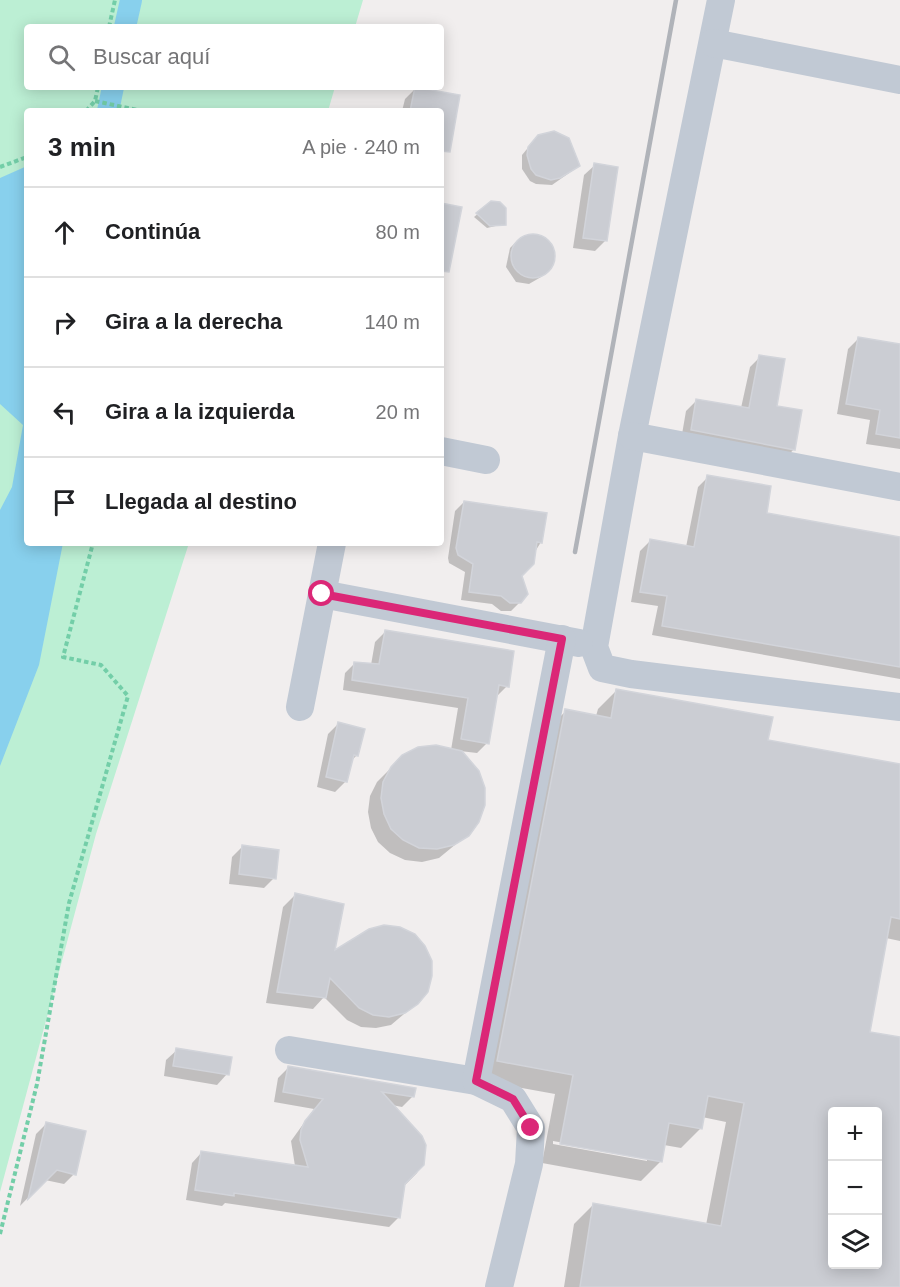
<!DOCTYPE html>
<html lang="es">
<meta charset="utf-8">
<style>
:root{--surface:#fff;--page:#f2f2f2;--text:#202124;--muted:#757577;--line:#e0e0e0}
body{margin:0;font-family:Helvetica,sans-serif;background:var(--page);color:var(--text)}
.controls{position:absolute;right:18px;bottom:18px;display:grid;overflow:hidden;border-radius:6px;box-shadow:0 3px 15px #0003}
.controls button{width:54px;height:54px;display:grid;place-items:center;padding:0;border:0;border-bottom:2px solid var(--line);background:var(--surface);color:var(--text);font:30px sans-serif}
.stop{position:absolute;width:18px;height:18px;margin:-14px;border:4px solid #db2777;border-radius:50%;background:#fff}
.stop.end{background:#db2777;border-color:#fff;box-shadow:0 2px 6px #0008}
.list{margin:0;padding:0;list-style:none}
h2{display:flex;justify-content:space-between;align-items:center;height:78px;margin:0;padding:0 24px;font-size:26px}
h2 small{font-size:20px;font-weight:400;color:var(--muted)}
.list li{display:grid;grid-template-columns:39px 1fr auto;gap:18px;align-items:center;box-sizing:border-box;height:90px;padding:0 24px;border-top:2px solid var(--line)}
.list b{display:block;font-size:22px;white-space:nowrap}
.list em{font-size:20px;font-style:normal;color:var(--muted)}
.icon{flex:none;width:33px;height:33px;fill:none;stroke:currentColor;stroke-width:2;stroke-linecap:round;stroke-linejoin:round}
.map{position:relative;flex:none;width:900px;height:1287px;overflow:hidden}
.search{position:absolute;background:var(--surface);box-shadow:0 3px 15px #0003;left:24px;top:24px;width:420px;height:66px;display:flex;align-items:center;gap:15px;box-sizing:border-box;padding:0 21px;border-radius:6px;color:var(--muted);font-size:22px}
.panel{position:absolute;background:var(--surface);box-shadow:0 3px 15px #0003;left:24px;top:108px;width:420px;height:438px;border-radius:6px}
.map>svg:first-child{display:block}
.green{fill:#bcefd4}
.water{fill:#88d0ed}
.shadow{fill:#0003;fill-rule:evenodd}
.lines{fill:none;stroke-linecap:round;stroke-linejoin:round}
.canal{stroke:#88d0ed;stroke-width:22}
.building{fill:#cbcdd3;stroke:#d2d4da;stroke-width:1.5;fill-rule:evenodd}
.path{stroke:#73cea8;stroke-width:4;stroke-dasharray:4.5 3;stroke-linecap:butt}
.minor{stroke:#c1c9d4;stroke-width:28}
.rail{stroke:#b0b3b9;stroke-width:4.5}
.route{stroke:#db2777;stroke-width:8}
</style>
<div class="map">
<svg width="900" height="1287" viewBox="0 0 900 1287">
<rect width="100%" height="100%" fill="#f1eeee"/>
<path class="green" d="M 0,0 L 363,0 L 355,27 L 27,27 L 27,87 L 335,87 L 328,111 L 27,111 L 27,543 L 189,543 L 96,834 L 0,1192 Z"/>
<path class="water" d="M 27,166 L 27,543 L 63,543 L 39,665 L 0,766 L 0,510 L 12,487 L 23,425 L 0,404 L 0,178 Z"/>
<g class="shadow">
<path d="M 415,89 L 458,96 L 441,131 L 441,111 L 402,111 L 405,99 Z"/>
<path d="M 532,143 L 579,166 L 552,185 L 536,184 L 530,181 L 522,169 L 522,155 Z"/>
<path d="M 595,165 L 605,241 L 595,251 L 573,248 L 584,175 Z"/>
<path d="M 491,203 L 504,224 L 487,228 L 474,217 Z"/>
<path d="M 531,236 L 544,239 L 552,250 L 552,263 L 541,277 L 529,284 L 516,282 L 506,267 L 510,248 L 517,241 Z"/>
<path d="M 858,339 L 900,346 L 900,449 L 866,444 L 870,420 L 837,414 L 848,349 Z"/>
<path d="M 760,357 L 776,408 L 794,449 L 784,460 L 681,440 L 686,411 L 696,401 L 741,408 L 750,367 Z"/>
<path d="M 708,477 L 765,514 L 900,539 L 900,679 L 652,635 L 658,606 L 631,602 L 640,551 L 650,541 L 686,547 L 698,487 Z"/>
<path d="M 464,502 L 541,542 L 520,576 L 525,597 L 511,611 L 501,611 L 492,604 L 461,600 L 465,572 L 449,563 L 448,558 L 455,511 Z"/>
<path d="M 385,632 L 507,686 L 497,696 L 487,743 L 477,753 L 460,751 L 478,772 L 467,835 L 439,858 L 422,862 L 405,860 L 390,853 L 378,842 L 371,828 L 368,812 L 370,796 L 377,782 L 403,756 L 451,750 L 458,708 L 343,690 L 345,673 L 355,663 L 371,665 L 375,642 Z"/>
<path d="M 617,690 L 767,742 L 900,766 L 900,941 L 886,938 L 868,1033 L 900,1039 L 900,1287 L 564,1287 L 574,1224 L 593,1205 L 706,1225 L 726,1122 L 702,1117 L 700,1129 L 681,1148 L 664,1145 L 660,1162 L 641,1181 L 542,1163 L 555,1094 L 478,1080 L 546,730 L 566,711 L 596,716 L 598,709 ZM 832,1112 L 878,1112 L 878,1264 L 832,1264 ZM 553,1141 L 647,1158 L 647,1161 L 553,1144 Z"/>
<path d="M 338,724 L 357,755 L 351,761 L 346,781 L 335,792 L 317,787 L 328,734 Z"/>
<path d="M 242,847 L 274,878 L 264,888 L 229,884 L 232,857 Z"/>
<path d="M 295,895 L 333,953 L 417,1003 L 391,1025 L 376,1028 L 361,1027 L 347,1020 L 324,997 L 313,1009 L 266,1003 L 283,907 Z"/>
<path d="M 177,1050 L 227,1074 L 217,1085 L 164,1076 L 166,1060 Z"/>
<path d="M 288,1068 L 413,1096 L 402,1107 L 392,1105 L 420,1137 L 425,1155 L 417,1173 L 404,1186 L 399,1217 L 389,1227 L 225,1203 L 222,1206 L 186,1200 L 192,1163 L 202,1152 L 295,1166 L 291,1141 L 314,1109 L 274,1102 L 278,1078 Z"/>
<path d="M 46,1124 L 74,1174 L 64,1184 L 45,1180 L 20,1206 L 36,1134 Z"/>
</g>
<g class="lines">
<g class="canal">
<path d="M 125,27 L 131,0"/>
<path d="M 108,111 L 113,87"/>
</g>
</g>
<g class="building">
<path d="M 415,87 L 460,95 L 450,152 L 441,151 L 441,111 L 410,111 Z"/>
<path d="M 554,131 L 569,138 L 580,166 L 560,178 L 551,180 L 536,175 L 531,169 L 527,155 L 528,147 L 538,135 Z"/>
<path d="M 594,163 L 618,167 L 607,241 L 583,238 Z"/>
<path d="M 491,201 L 500,202 L 506,208 L 506,225 L 490,226 L 476,213 Z"/>
<path d="M 441,203 L 462,207 L 449,272 L 441,271 Z"/>
<circle cx="533" cy="256" r="22"/>
<path d="M 858,337 L 900,344 L 900,438 L 876,434 L 880,410 L 846,404 Z"/>
<path d="M 759,355 L 785,359 L 777,406 L 802,410 L 795,450 L 691,430 L 696,399 L 749,408 Z"/>
<path d="M 707,475 L 771,486 L 767,513 L 900,537 L 900,667 L 662,626 L 667,596 L 640,592 L 650,539 L 694,547 Z"/>
<path d="M 464,501 L 547,513 L 542,543 L 537,542 L 534,564 L 522,576 L 528,594 L 521,603 L 510,603 L 501,596 L 469,592 L 473,564 L 458,555 L 456,548 Z"/>
<path d="M 385,630 L 514,651 L 509,687 L 499,685 L 489,744 L 461,739 L 468,698 L 352,680 L 354,662 L 379,664 Z"/>
<path d="M 616,689 L 773,717 L 768,740 L 900,764 L 900,919 L 891,917 L 870,1032 L 900,1037 L 900,1287 L 580,1287 L 593,1203 L 721,1226 L 744,1103 L 708,1096 L 702,1129 L 669,1123 L 662,1162 L 560,1144 L 573,1075 L 497,1061 L 565,709 L 611,718 ZM 832,1112 L 878,1112 L 878,1264 L 832,1264 Z"/>
<path d="M 338,722 L 365,729 L 358,756 L 354,755 L 347,782 L 326,777 Z"/>
<path d="M 436,745 L 462,751 L 479,771 L 485,788 L 485,805 L 479,822 L 469,836 L 454,845 L 437,849 L 419,848 L 403,840 L 391,829 L 384,814 L 381,798 L 383,782 L 391,767 L 402,755 L 418,747 Z"/>
<path d="M 242,845 L 279,850 L 276,879 L 239,874 Z"/>
<path d="M 295,893 L 344,904 L 335,950 L 369,929 L 384,925 L 400,927 L 415,934 L 425,946 L 432,961 L 432,976 L 428,992 L 418,1004 L 405,1013 L 389,1017 L 373,1015 L 359,1008 L 330,978 L 326,998 L 277,992 Z"/>
<path d="M 176,1048 L 232,1057 L 229,1075 L 173,1066 Z"/>
<path d="M 288,1066 L 416,1088 L 414,1097 L 382,1092 L 422,1136 L 426,1145 L 424,1165 L 405,1184 L 400,1218 L 234,1193 L 234,1196 L 195,1190 L 201,1151 L 308,1167 L 300,1140 L 301,1130 L 305,1121 L 323,1099 L 283,1092 Z"/>
<path d="M 46,1122 L 86,1131 L 76,1175 L 57,1170 L 28,1199 Z"/>
</g>
<g class="lines">
<g class="path">
<path d="M 109,27 L 115,0"/>
<path d="M 95,101 L 142,111"/>
<path d="M 86,111 L 95,101 L 98,87"/>
<path d="M 0,167 L 27,157"/>
<path d="M 0,1234 L 37,1084 L 69,903 L 128,696 L 101,665 L 63,657 L 93,543"/>
</g>
<g class="minor">
<path d="M 721,0 L 632,436 L 594,647 L 602,668 L 631,674 L 900,707"/>
<path d="M 713,43 L 900,80"/>
<path d="M 632,436 L 900,487"/>
<path d="M 441,451 L 486,460"/>
<path d="M 322,594 L 579,643"/>
<path d="M 300,707 L 332,543"/>
<path d="M 289,1050 L 476,1081 L 513,1099 L 531,1128 L 529,1164 L 499,1287"/>
<path d="M 476,1081 L 562,639"/>
</g>
<path class="rail" d="M 575,552 L 676,0"/>
</g>
<g class="lines">
<path class="route" d="M 322,594 L 562,639 L 476,1081 L 513,1099 L 531,1128"/>
</g>
</svg>
<div class="controls">
<button>+</button>
<button>−</button>
<button><svg class="icon" aria-label="layers" viewBox="0 0 24 24"><path d="M12 4l9 5-9 5-9-5zM3 14l9 5 9-5"/></svg></button>
</div>
<div class="stop" style="left:322px;top:594px"></div>
<div class="stop end" style="left:531px;top:1128px"></div>
<div class="search"><svg class="icon" aria-label="search" viewBox="0 0 24 24"><circle cx="10" cy="10" r="6"/><path d="M15 15l6 6"/></svg>Buscar aquí</div>
<section class="panel">
<h2>3 min<small>A pie · 240 m</small></h2>
<ul class="list">
<li><svg class="icon" aria-label="ahead" viewBox="0 0 24 24"><path d="M12 20V5M6 11l6-6 6 6"/></svg><div><b>Continúa</b></div><em>80 m</em></li>
<li><svg class="icon" aria-label="right" viewBox="0 0 24 24"><path d="M7 20v-9h11M14 6l5 5-5 5"/></svg><div><b>Gira a la derecha</b></div><em>140 m</em></li>
<li><svg class="icon" aria-label="left" viewBox="0 0 24 24"><path d="M17 20v-9H6M10 6l-5 5 5 5"/></svg><div><b>Gira a la izquierda</b></div><em>20 m</em></li>
<li><svg class="icon" aria-label="arrive" viewBox="0 0 24 24"><path d="M6 21V4h12l-3 4 3 4H6"/></svg><div><b>Llegada al destino</b></div></li>
</ul>
</section>
</div>
